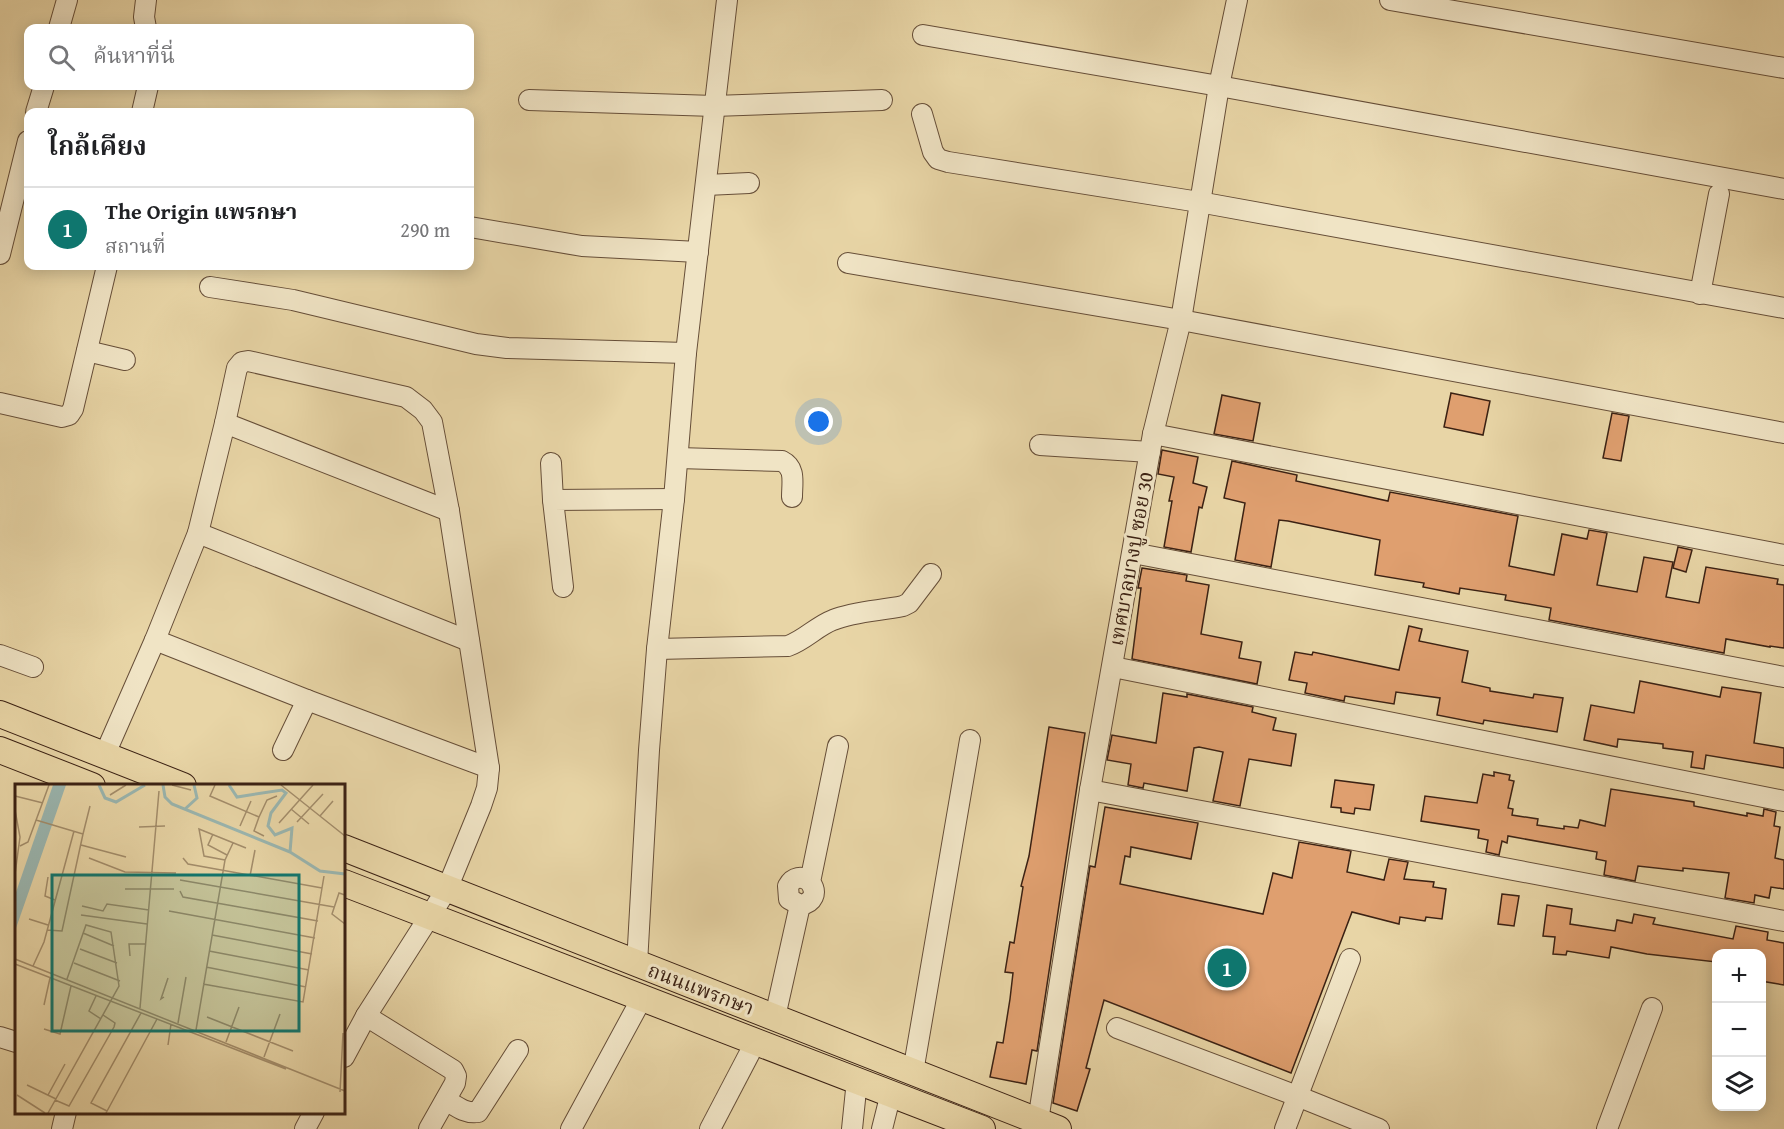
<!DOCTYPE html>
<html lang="th">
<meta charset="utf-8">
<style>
:root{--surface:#fff;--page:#f6f6f6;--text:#202124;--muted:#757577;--line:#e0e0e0;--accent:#0f766e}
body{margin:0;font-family:"Gentium Book Plus","Noto Serif Thai",serif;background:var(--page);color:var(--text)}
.controls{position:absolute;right:18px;bottom:18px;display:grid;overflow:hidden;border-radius:12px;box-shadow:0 3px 15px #0003}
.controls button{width:54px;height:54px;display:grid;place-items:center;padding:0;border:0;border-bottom:2px solid var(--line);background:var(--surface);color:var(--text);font:30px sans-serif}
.you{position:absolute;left:819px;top:422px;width:21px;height:21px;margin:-15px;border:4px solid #fff;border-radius:50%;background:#1a73e8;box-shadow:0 0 0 9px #1a73e833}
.badge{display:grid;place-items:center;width:39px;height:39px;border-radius:50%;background:var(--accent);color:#fff;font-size:20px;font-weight:700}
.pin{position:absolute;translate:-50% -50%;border:3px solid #fff;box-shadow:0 2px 6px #0006}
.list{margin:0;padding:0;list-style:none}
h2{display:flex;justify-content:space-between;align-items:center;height:78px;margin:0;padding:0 24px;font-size:26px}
h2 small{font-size:20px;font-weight:400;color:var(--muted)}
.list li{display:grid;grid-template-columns:39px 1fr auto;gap:18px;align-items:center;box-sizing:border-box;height:84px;padding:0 24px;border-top:2px solid var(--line)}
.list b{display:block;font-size:22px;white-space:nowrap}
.list p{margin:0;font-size:20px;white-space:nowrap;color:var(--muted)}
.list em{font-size:20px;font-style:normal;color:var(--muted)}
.icon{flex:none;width:33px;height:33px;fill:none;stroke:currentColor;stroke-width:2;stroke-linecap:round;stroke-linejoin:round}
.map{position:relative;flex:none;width:1784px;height:1129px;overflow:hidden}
.search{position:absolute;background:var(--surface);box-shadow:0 3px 15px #0003;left:24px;top:24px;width:450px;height:66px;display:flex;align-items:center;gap:15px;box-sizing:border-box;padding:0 21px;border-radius:12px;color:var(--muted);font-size:22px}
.panel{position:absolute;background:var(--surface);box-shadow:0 3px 15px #0003;left:24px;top:108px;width:450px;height:162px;border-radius:12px}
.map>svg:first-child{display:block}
.building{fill:#df9f6f;stroke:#3b2113;stroke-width:1.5}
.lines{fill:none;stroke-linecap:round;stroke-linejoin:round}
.minor-casing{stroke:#664e38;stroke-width:22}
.major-casing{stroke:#3b2113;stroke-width:28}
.minor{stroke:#f0e4c5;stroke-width:20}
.major{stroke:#e8d5a6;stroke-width:26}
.labels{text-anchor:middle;stroke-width:6;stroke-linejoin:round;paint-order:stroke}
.street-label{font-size:20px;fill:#3b2113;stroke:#f0e4c5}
.inset-river{fill:none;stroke:#9ab6b0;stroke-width:3}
.inset-road{fill:none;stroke:#a38d6b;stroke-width:1.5}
.view{fill:#0f766e;fill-opacity:0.15;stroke:#0f766e;stroke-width:3}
.inset-edge{fill:none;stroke:#3b2113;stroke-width:3}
</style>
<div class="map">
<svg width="1784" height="1129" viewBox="0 0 1784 1129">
<rect width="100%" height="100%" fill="#e8d5a6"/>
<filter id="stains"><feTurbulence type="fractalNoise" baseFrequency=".00333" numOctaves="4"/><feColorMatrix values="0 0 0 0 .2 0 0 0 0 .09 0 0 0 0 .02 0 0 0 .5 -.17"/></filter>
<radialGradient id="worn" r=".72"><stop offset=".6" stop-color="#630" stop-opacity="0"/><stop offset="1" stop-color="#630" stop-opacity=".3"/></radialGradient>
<g class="building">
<path d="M 1451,393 L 1490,401 L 1483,435 L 1444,427 Z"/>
<path d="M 1222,395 L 1260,403 L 1253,441 L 1214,434 Z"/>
<path d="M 1612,413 L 1629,416 L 1621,461 L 1603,458 Z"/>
<path d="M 1162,450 L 1198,457 L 1193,483 L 1207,487 L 1202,508 L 1199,507 L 1191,552 L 1164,547 L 1172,501 L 1169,501 L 1174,477 L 1158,474 Z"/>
<path d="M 1232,461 L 1297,475 L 1296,481 L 1388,501 L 1390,492 L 1518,516 L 1509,566 L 1554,575 L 1562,534 L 1587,539 L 1589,530 L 1607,533 L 1597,585 L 1637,592 L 1644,557 L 1673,562 L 1666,597 L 1699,603 L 1706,567 L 1778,579 L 1777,584 L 1784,585 L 1784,648 L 1770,646 L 1770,647 L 1726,639 L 1724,653 L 1549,620 L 1551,608 L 1505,600 L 1506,595 L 1460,588 L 1459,594 L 1423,587 L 1424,583 L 1375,575 L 1380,540 L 1288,521 L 1279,520 L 1271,567 L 1235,560 L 1245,503 L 1224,498 Z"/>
<path d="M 1678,547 L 1692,550 L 1686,572 L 1673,568 Z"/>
<path d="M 1142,568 L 1187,575 L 1186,581 L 1209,585 L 1201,634 L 1242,642 L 1239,658 L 1261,662 L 1257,684 L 1132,659 L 1141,588 L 1138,588 Z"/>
<path d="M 1409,626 L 1422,629 L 1419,641 L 1468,651 L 1462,682 L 1490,688 L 1490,691 L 1533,698 L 1534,694 L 1563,698 L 1557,732 L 1484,720 L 1483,724 L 1437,715 L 1440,698 L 1396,692 L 1394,704 L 1345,696 L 1344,701 L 1305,693 L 1307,683 L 1289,680 L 1295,652 L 1312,655 L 1313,652 L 1399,670 Z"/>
<path d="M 1640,681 L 1720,697 L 1722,687 L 1761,693 L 1754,743 L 1784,748 L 1784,768 L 1706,755 L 1704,769 L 1691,767 L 1693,752 L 1663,748 L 1663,744 L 1618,739 L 1617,747 L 1584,740 L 1591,705 L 1634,713 Z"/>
<path d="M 1163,693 L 1187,697 L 1187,694 L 1253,707 L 1252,712 L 1276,718 L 1273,730 L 1296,734 L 1291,766 L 1249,759 L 1240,806 L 1213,801 L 1223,752 L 1199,747 L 1194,748 L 1187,791 L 1144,783 L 1143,788 L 1128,785 L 1131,764 L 1107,760 L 1112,735 L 1156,743 Z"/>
<path d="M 1049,727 L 1085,733 L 1037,1051 L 1032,1050 L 1026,1084 L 990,1077 L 997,1042 L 1003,1043 L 1010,999 L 1013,973 L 1005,972 L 1010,942 L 1014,943 L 1023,887 L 1021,886 L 1029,856 Z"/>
<path d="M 1494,772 L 1510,775 L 1509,780 L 1514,781 L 1508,808 L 1513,809 L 1512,815 L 1538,819 L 1537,825 L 1564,829 L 1564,826 L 1578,828 L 1580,820 L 1605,826 L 1611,789 L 1694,802 L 1694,806 L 1747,816 L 1747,813 L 1763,816 L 1764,809 L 1776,812 L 1774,826 L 1780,827 L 1775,858 L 1784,860 L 1784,889 L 1771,887 L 1769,898 L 1755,895 L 1754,903 L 1725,898 L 1729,873 L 1683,868 L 1683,871 L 1638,866 L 1635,881 L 1604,875 L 1606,861 L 1596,859 L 1597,852 L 1508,836 L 1507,843 L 1502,841 L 1499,855 L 1486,852 L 1488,840 L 1478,838 L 1479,830 L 1421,821 L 1425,796 L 1477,803 L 1483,774 L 1494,776 Z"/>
<path d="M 1335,780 L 1374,785 L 1370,810 L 1355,808 L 1354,814 L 1341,812 L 1341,808 L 1331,807 Z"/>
<path d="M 1105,807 L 1198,823 L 1191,859 L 1131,847 L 1130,857 L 1125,856 L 1120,884 L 1263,914 L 1273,873 L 1292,878 L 1299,842 L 1351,851 L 1347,872 L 1384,880 L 1389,859 L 1408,862 L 1404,879 L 1434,882 L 1433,887 L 1446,889 L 1442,919 L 1426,917 L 1425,921 L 1400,917 L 1399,924 L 1352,912 L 1291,1073 L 1104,1000 L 1086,1068 L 1090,1069 L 1077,1111 L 1053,1103 L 1090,866 L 1095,867 Z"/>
<path d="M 1502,894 L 1519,896 L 1514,926 L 1498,924 Z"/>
<path d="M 1547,905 L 1572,909 L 1570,924 L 1615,931 L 1617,920 L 1632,923 L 1634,914 L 1655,918 L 1653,924 L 1733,939 L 1736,926 L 1768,932 L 1767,940 L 1784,943 L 1784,985 L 1761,981 L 1761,954 L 1716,954 L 1716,962 L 1647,954 L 1611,947 L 1609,958 L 1567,951 L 1566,955 L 1553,954 L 1555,937 L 1543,936 Z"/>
</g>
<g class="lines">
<defs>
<g id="minor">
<path d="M 1390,0 L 1784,68"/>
<path d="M 59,28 L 67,0"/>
<path d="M 146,28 L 144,17 L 146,0"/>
<path d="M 923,35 L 1219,86 L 1784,189"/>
<path d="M 529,100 L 714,106 L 882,100"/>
<path d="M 36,112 L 44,86"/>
<path d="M 142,112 L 148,86"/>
<path d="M 922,114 L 933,152 L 938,159 L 948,162 L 1199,202 L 1784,308"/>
<path d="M 706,185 L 749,183"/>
<path d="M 470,227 L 582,246 L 698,252"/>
<path d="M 0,254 L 28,141"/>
<path d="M 848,263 L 1181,320 L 1784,433"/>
<path d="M 210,287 L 293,300 L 476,344 L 507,348 L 686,353"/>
<path d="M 1700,294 L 1719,194"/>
<path d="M 87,351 L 125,360"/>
<path d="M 0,403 L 62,417 L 69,415 L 73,409 L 107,266"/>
<path d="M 225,423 L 449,511"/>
<path d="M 1153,434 L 1784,555"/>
<path d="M 1040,445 L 1150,452"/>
<path d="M 678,458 L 782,461 C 796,468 792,482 792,497"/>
<path d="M 551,463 L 553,500"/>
<path d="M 198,533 L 469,641"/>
<path d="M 1133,553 L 1784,677"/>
<path d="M 563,587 L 553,500 L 674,499"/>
<path d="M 155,640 L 307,700 L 489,768"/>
<path d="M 657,649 L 788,646 C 805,640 817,626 833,620 C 855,611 880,611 903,606 L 909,603 L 931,574"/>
<path d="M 0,655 L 33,667"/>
<path d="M 1113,667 L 1784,801"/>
<path d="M 283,750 L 307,700"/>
<path d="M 105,754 L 155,640 L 198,533 L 225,423 L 237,368 L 242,362 L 248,361 L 406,397 L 423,410 L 432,422 L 449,511 L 489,768 L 487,788 L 481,806 L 447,889 L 366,1016 L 344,1057"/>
<path d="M 1090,790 L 1784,921"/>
<path d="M 810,882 C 802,875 793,877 788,886 L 789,899 L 800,905 C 813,903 818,893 810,882 L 838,746"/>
<path d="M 637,964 L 649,750 L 657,649 L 674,499 L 686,353 L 727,0"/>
<path d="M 366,1016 L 453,1070 L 456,1076 L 455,1083 L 429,1129"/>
<path d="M 775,1017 L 800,905"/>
<path d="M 1117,1028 L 1297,1096 L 1379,1129"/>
<path d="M 0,1037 L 16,1042"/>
<path d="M 913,1072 L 970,740"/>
<path d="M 446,1100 C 456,1106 465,1114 478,1112 L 518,1050"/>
<path d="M 1038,1121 L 1090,790 L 1153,434 L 1181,320 L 1219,86 L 1237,0"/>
<path d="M 62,1129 L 66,1112"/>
<path d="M 305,1129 L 314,1112"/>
<path d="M 571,1129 L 642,998"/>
<path d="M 710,1129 L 756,1041"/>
<path d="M 852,1129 L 857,1080"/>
<path d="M 882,1129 L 891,1093"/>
<path d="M 1285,1129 L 1350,959"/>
<path d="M 1607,1129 L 1652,1008"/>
</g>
<g id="major">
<path d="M 0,714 L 183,786"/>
<path d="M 0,750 L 92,786"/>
<path d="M 344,848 L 1058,1129"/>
<path d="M 344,883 L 982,1129"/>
</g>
</defs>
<use href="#minor" class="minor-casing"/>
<use href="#major" class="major-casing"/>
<use href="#minor" class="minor"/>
<use href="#major" class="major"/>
</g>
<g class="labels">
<g class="street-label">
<text transform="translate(1131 559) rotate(-80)" y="7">เทศบาลบางปู ซอย 30</text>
<text transform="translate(701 989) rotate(21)" y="7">ถนนแพรกษา</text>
</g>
</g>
<g transform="translate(15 784)">
<rect width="330" height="330" fill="#e8d5a6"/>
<path d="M 38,1 L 51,1 L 0,147 L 0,111 Z" fill="#9ab6b0"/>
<path class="inset-river" d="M 84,1 L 90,14 L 101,18 L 130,1M 148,1 L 150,13 L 157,20 L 275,68 L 277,44 L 260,51 L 253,42 L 256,29 L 271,9 L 267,6 L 222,13 L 214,1M 170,25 L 182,14 L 179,1M 275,68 L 305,87 L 330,90"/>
<path class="inset-road" d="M 157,1 L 176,6M 200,1 L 195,12 L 244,33 L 252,16 L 262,12M 266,1 L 330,52M 95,11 L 111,1M 0,12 L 28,19M 276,25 L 294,40M 0,26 L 5,53 L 0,90M 305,32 L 318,17M 244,33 L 239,47 L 249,52M 21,36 L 68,50 L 47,147 L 32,146M 282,38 L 308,10M 264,39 L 298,1M 225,42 L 236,17M 124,43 L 150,42M 68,50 L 75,22M 198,50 L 193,61 L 212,71M 66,61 L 111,73M 5,62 L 13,58 L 34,1M 74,74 L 110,88 L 161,89M 168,74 L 173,80 L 307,104M 210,76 L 189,72 L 184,45 L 231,64M 235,92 L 240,66M 33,93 L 30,112 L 40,116M 165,96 L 319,123M 110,105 L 159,105M 165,107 L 168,113 L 303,137M 330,111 L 324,109 L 317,130 L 330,140M 67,122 L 88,127 L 92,120 L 134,126M 154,127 L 300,154M 66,131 L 132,140M 14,135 L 33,141M 68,149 L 99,162M 197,151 L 297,170M 65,165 L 102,179M 194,167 L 294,186M 115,172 L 114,160 L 130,160M 0,175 L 330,307M 59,179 L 105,197M 0,180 L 271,285M 18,182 L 29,158 L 59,47M 191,183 L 291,203M 188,200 L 288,218 L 309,92M 81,212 L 74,227 L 86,235M 149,213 L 146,215 L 153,194M 29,221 L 35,194M 125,224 L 144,7M 192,233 L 278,267M 163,239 L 171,193M 29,245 L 45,250 L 56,202M 181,246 L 210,76 L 218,59M 211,258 L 224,223M 153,261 L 156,240M 249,273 L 265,230M 12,301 L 41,315M 325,308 L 328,249M 2,311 L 30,329M 33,311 L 50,280M 40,316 L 54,322 L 99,243 L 100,239 L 88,231M 92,327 L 76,319 L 126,229M 33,329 L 104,202 L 96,148 L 71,141 L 52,195M 91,329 L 142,235"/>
<path class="view" d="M 37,91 L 284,91 L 284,247 L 37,247 Z"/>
<rect width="330" height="330" class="inset-edge"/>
</g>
<rect width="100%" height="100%" filter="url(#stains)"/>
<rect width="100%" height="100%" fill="url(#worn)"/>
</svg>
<div class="controls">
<button>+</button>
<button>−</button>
<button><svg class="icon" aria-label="layers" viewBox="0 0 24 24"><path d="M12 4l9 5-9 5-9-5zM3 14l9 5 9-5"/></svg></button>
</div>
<div class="you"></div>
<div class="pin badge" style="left:1227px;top:968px">1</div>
<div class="search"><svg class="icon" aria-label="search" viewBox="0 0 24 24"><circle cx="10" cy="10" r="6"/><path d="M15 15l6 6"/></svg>ค้นหาที่นี่</div>
<section class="panel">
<h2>ใกล้เคียง<small></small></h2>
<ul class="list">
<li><span class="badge">1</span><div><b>The Origin แพรกษา</b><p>สถานที่</p></div><em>290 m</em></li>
</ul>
</section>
</div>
